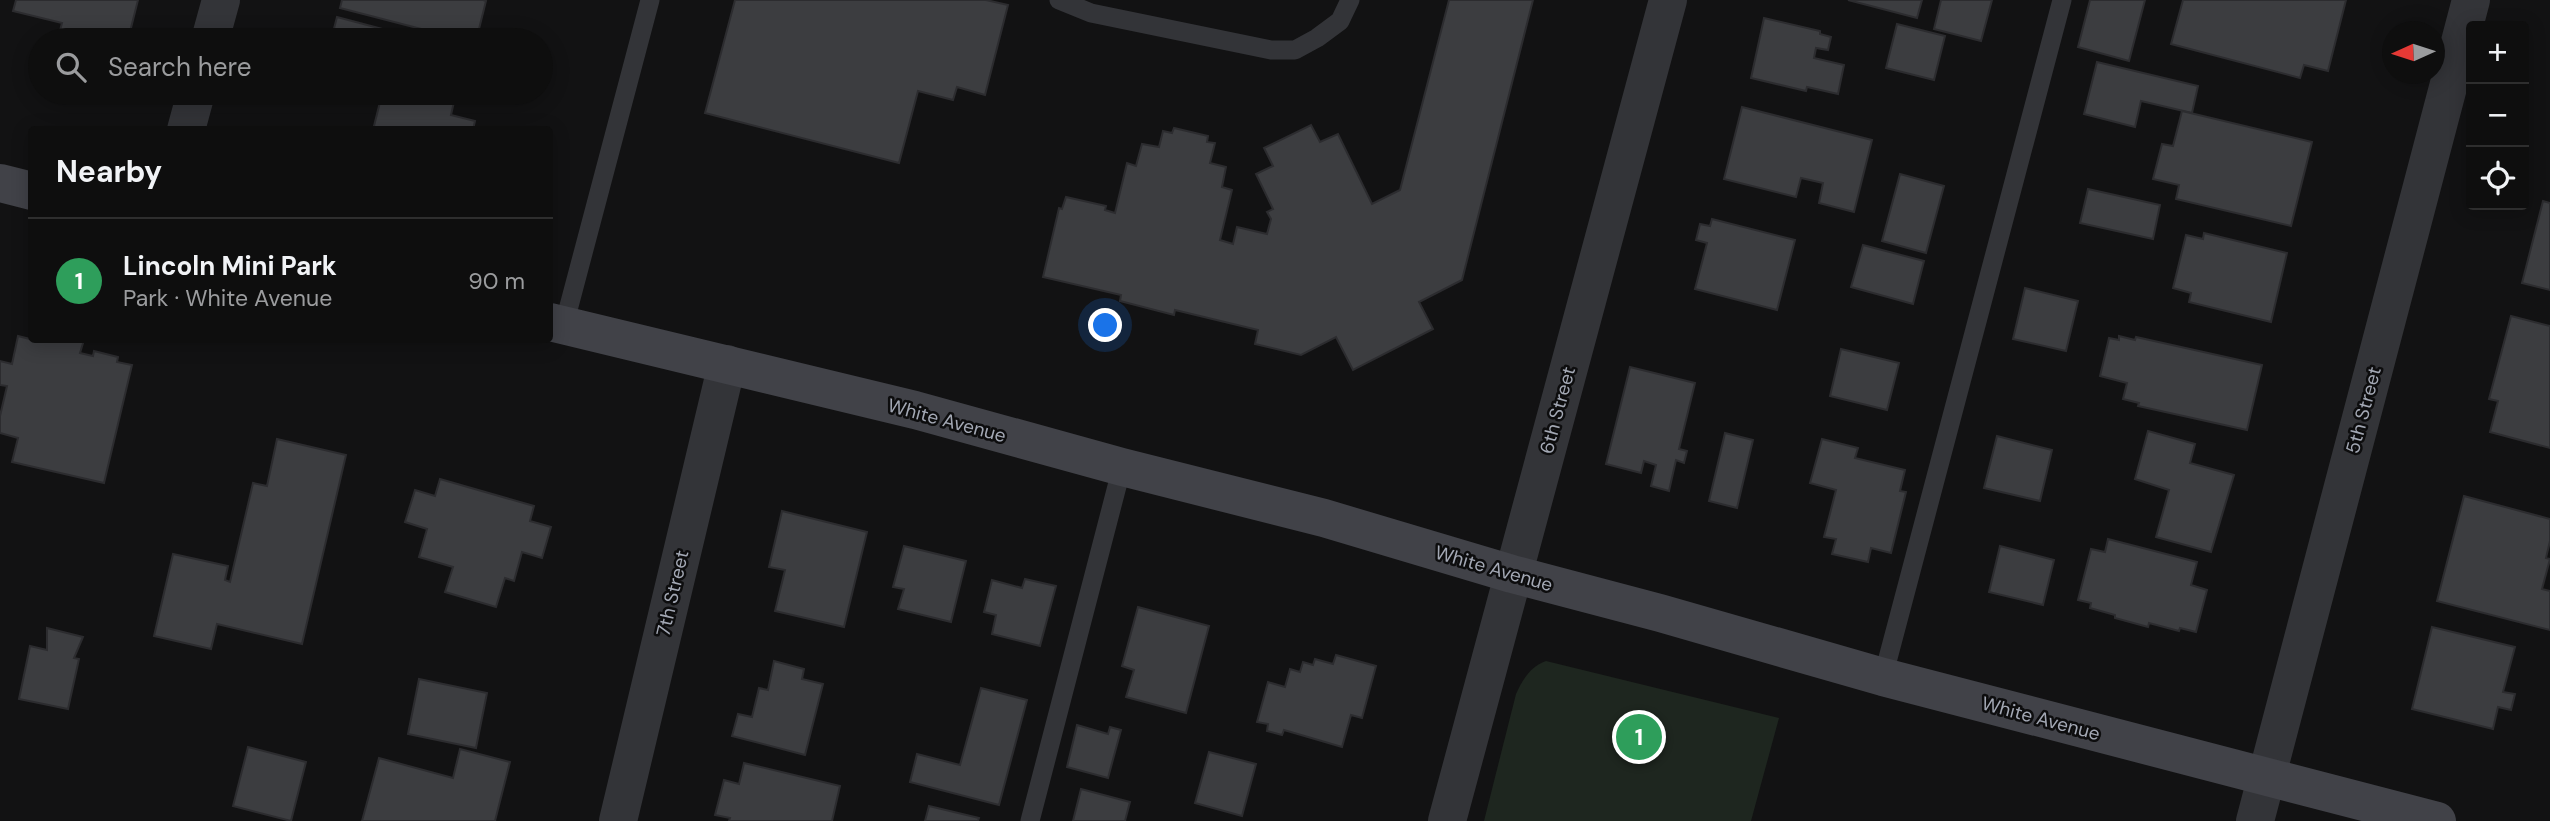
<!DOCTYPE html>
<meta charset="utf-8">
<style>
:root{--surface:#0e0e0e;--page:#1c1c1c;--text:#f1f3f6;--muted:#9b9c9e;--line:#2e2e2e;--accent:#b45309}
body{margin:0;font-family:"DM Sans",sans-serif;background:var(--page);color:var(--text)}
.controls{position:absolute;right:21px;top:21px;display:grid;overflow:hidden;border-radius:7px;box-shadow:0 4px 18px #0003}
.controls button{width:63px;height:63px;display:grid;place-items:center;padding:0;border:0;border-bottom:2px solid var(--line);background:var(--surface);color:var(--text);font:35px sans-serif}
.compass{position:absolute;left:2382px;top:21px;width:63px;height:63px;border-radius:50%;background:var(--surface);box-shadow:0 4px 18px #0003;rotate:267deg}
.you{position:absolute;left:1106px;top:326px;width:24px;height:24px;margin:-18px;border:5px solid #fff;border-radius:50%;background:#1a73e8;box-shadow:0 0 0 10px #1a73e833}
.badge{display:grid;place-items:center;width:46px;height:46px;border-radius:50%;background:var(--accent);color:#fff;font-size:23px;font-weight:700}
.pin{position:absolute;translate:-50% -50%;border:4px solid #fff;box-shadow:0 2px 7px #0006}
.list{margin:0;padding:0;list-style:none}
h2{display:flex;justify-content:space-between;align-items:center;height:91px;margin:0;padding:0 28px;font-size:30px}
h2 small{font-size:23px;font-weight:400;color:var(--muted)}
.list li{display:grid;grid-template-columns:46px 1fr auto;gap:21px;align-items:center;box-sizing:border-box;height:126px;padding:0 28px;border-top:2px solid var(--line)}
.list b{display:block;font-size:26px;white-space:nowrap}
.list p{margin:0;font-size:23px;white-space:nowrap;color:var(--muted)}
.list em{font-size:23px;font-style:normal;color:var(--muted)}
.icon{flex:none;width:38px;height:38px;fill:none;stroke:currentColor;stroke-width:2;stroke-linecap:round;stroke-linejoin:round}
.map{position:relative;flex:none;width:2550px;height:821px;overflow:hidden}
.search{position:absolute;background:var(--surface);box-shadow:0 4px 18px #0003;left:28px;top:28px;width:525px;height:77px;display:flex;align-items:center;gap:18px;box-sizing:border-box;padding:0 24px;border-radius:38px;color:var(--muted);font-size:26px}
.panel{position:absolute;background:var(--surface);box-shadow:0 4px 18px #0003;left:28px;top:126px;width:525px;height:217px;border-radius:7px}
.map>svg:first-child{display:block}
.green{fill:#1e261f}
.building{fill:#3c3d40;stroke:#2c2c2f;stroke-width:2}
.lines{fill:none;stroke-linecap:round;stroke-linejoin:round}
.lane{stroke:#333438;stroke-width:19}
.street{stroke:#333438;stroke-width:38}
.secondary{stroke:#414248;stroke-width:38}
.labels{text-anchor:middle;stroke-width:5;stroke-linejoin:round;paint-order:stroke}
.street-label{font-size:19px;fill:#a3a8b4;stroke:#0d0d0e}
</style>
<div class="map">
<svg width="2550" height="821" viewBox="0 0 2550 821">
<rect width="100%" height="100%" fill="#121213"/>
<path class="green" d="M 1546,661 L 1779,718 L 1751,821 L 1484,821 L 1516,694 C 1523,679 1530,667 1546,661 Z"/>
<g class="building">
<path d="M 16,0 L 138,0 L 128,40 L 68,40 L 58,38 L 62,23 L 13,11 Z"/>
<path d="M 342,0 L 483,0 L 486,1 L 477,37 L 458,32 L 456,38 L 340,8 Z"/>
<path d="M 735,0 L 986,0 L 1008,5 L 985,95 L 957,87 L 953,100 L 918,91 L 899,163 L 705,113 Z"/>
<path d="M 1449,0 L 1533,0 L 1462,280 L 1419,302 L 1433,329 L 1353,370 L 1336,337 L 1301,355 L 1255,344 L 1258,330 L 1175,310 L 1174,315 L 1120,301 L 1121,295 L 1043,277 L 1059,208 L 1062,209 L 1066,197 L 1106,206 L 1105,210 L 1115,213 L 1127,163 L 1136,166 L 1142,144 L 1159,147 L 1163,131 L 1172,133 L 1174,128 L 1208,136 L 1207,142 L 1215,143 L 1210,163 L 1226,167 L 1222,187 L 1232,190 L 1220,240 L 1233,244 L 1237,227 L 1267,234 L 1271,219 L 1267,212 L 1273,209 L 1256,174 L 1273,166 L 1264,148 L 1311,125 L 1320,142 L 1338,134 L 1372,204 L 1400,190 Z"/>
<path d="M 1848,0 L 1922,0 L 1917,18 Z"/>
<path d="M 1941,0 L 1992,0 L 1981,41 L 1934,29 Z"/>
<path d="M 2090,0 L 2145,0 L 2129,61 L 2078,47 Z"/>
<path d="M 2183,0 L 2346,0 L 2328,71 L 2304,65 L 2300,78 L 2171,44 Z"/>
<path d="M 337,17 L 424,40 L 331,40 Z"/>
<path d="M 1764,18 L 1820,31 L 1820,34 L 1831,37 L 1828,50 L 1816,48 L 1814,58 L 1844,65 L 1838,94 L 1807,87 L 1806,91 L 1751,78 Z"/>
<path d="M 1897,24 L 1945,36 L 1934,80 L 1886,68 Z"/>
<path d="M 2097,62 L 2198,86 L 2192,113 L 2141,101 L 2135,127 L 2084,114 Z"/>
<path d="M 367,93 L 456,93 L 451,115 L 475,121 L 473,130 L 373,130 L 380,102 L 366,98 Z"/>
<path d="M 1742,107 L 1872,140 L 1854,212 L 1819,203 L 1823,183 L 1801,178 L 1796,197 L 1724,179 Z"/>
<path d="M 2182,111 L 2312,142 L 2291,226 L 2176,199 L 2179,185 L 2153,179 L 2162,144 L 2173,146 Z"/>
<path d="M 1900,174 L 1944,186 L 1926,253 L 1882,241 Z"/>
<path d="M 2088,189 L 2160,205 L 2153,239 L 2080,223 Z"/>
<path d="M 2543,201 L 2550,203 L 2550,290 L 2522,283 Z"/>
<path d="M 1712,219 L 1795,240 L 1777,310 L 1695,289 L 1707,243 L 1696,240 L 1700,224 L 1710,226 Z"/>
<path d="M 2204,233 L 2287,253 L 2271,322 L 2189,302 L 2191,293 L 2173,288 L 2186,235 L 2203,239 Z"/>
<path d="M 1863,245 L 1924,261 L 1913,304 L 1851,287 Z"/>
<path d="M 2025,288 L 2078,301 L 2066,351 L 2013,339 Z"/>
<path d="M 2511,316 L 2550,326 L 2550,448 L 2490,432 L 2498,401 L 2489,399 Z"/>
<path d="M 32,335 L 32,340 L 84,340 L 80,353 L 93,356 L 94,351 L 118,357 L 117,362 L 132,365 L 104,483 L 12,462 L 18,438 L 0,433 L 0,416 L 7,386 L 0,385 L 0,361 L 12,364 L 18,336 L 30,339 Z"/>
<path d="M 2119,336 L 2135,340 L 2136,337 L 2262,365 L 2247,430 L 2138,406 L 2139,403 L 2123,399 L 2127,383 L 2100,376 L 2109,338 L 2119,340 Z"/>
<path d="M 1841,349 L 1899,363 L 1887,410 L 1830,396 Z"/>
<path d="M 1630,367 L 1695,383 L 1679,449 L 1687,451 L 1684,463 L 1676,460 L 1669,491 L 1651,486 L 1656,465 L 1644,461 L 1641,473 L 1606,464 Z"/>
<path d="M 2148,431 L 2195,444 L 2190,463 L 2234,475 L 2211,552 L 2156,537 L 2169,490 L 2135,479 Z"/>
<path d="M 1725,433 L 1753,440 L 1737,508 L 1709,501 Z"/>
<path d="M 1997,436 L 2052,450 L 2040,501 L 1984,488 Z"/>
<path d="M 277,439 L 346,455 L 302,644 L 217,624 L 211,649 L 154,636 L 173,554 L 228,566 L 225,580 L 230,582 L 253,483 L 267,486 Z"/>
<path d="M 1822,439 L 1858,448 L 1855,458 L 1905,470 L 1900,491 L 1906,492 L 1891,553 L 1871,548 L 1868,562 L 1832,554 L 1836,539 L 1824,537 L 1836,490 L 1810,483 Z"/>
<path d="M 440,479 L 534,506 L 530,521 L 551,527 L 542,558 L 522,552 L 514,581 L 505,578 L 496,607 L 445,592 L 453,567 L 419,557 L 427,529 L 405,522 L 415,490 L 435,496 Z"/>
<path d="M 2464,496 L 2550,519 L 2550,541 L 2546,558 L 2550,559 L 2542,589 L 2550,591 L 2550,630 L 2437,601 Z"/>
<path d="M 782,511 L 867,532 L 844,627 L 775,611 L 785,570 L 769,567 Z"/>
<path d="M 2108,539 L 2197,562 L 2191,585 L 2207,590 L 2196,632 L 2180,628 L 2179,631 L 2149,623 L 2148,627 L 2115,618 L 2115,615 L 2090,608 L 2091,603 L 2078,600 L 2091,549 L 2105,552 Z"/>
<path d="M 904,546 L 966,561 L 951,622 L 898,609 L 904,589 L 893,587 Z"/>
<path d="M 2000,546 L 2054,560 L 2043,605 L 1989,592 Z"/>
<path d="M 1025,579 L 1056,586 L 1040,646 L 992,634 L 996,615 L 984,612 L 992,580 L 1022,588 Z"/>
<path d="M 1138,607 L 1209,626 L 1186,713 L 1126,697 L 1134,670 L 1122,666 Z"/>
<path d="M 2432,627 L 2515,647 L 2503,692 L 2515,694 L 2511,710 L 2498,707 L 2493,729 L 2412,709 Z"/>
<path d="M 47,628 L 83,637 L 74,658 L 79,659 L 68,709 L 19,699 L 30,646 L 47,650 Z"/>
<path d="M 1336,655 L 1376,666 L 1362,718 L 1351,715 L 1342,747 L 1284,730 L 1282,735 L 1267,731 L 1268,724 L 1257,722 L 1268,682 L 1285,687 L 1290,669 L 1300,672 L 1303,662 L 1313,665 L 1315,659 L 1333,664 Z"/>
<path d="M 774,661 L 804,669 L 802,679 L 823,684 L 805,755 L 732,736 L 738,714 L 752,717 L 759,688 L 768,690 Z"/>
<path d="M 419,679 L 487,693 L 476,748 L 408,734 Z"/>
<path d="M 981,688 L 1027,700 L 999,805 L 910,782 L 917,754 L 960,765 Z"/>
<path d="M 1077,725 L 1108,734 L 1110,727 L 1121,730 L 1108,778 L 1067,767 Z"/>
<path d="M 248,747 L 306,762 L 291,821 L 233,806 Z"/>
<path d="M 460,749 L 510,762 L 495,821 L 362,821 L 379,758 L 453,778 Z"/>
<path d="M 1209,752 L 1256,764 L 1242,816 L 1195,803 Z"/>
<path d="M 744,763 L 840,786 L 832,821 L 729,821 L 730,818 L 715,815 L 724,780 L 739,784 Z"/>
<path d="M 1081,789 L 1130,802 L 1125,821 L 1073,821 Z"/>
<path d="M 929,806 L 979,818 L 978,821 L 925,821 Z"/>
</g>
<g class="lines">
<g class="lane">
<path d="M 1059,0 L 1091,13 L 1271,50 L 1295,50 L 1317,38 L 1340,21 L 1350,0"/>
<path d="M 564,325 L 650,0"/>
<path d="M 1883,677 L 2062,0"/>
<path d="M 1030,821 L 1122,467"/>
</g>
<g class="street">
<path d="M 210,40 L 221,0"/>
<path d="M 186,130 L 196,93"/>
<path d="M 618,821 L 727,364"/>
<path d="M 1447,821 L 1668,0"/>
<path d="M 2255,821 L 2471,0"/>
</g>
<g class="secondary">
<path d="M 0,183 L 32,191"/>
<path d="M 550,322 L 915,410 L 1122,467 L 1324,518 L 1512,574 L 1660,613 L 1883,677 L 2437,821"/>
</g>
</g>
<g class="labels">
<g class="street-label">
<text transform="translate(1557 410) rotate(-75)" y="7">6th Street</text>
<text transform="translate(2363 410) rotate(-75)" y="7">5th Street</text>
<text transform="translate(947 420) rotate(15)" y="7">White Avenue</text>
<text transform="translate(1494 568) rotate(16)" y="7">White Avenue</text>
<text transform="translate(672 593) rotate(-77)" y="7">7th Street</text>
<text transform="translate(2041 718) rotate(15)" y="7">White Avenue</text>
</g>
</g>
</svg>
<div class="controls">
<button>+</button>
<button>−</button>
<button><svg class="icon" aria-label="locate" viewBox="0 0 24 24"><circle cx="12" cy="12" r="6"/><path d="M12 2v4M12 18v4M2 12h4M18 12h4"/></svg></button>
</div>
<svg class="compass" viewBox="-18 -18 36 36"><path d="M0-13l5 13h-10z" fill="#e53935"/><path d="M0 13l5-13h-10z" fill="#9b9c9e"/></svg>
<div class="you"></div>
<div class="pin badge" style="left:1639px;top:737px;background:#2e9e5b">1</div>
<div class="search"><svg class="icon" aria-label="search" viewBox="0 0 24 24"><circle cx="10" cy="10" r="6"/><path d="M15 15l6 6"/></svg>Search here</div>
<section class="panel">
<h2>Nearby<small></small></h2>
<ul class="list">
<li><span class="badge" style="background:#2e9e5b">1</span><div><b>Lincoln Mini Park</b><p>Park · White Avenue</p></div><em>90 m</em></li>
</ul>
</section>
</div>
